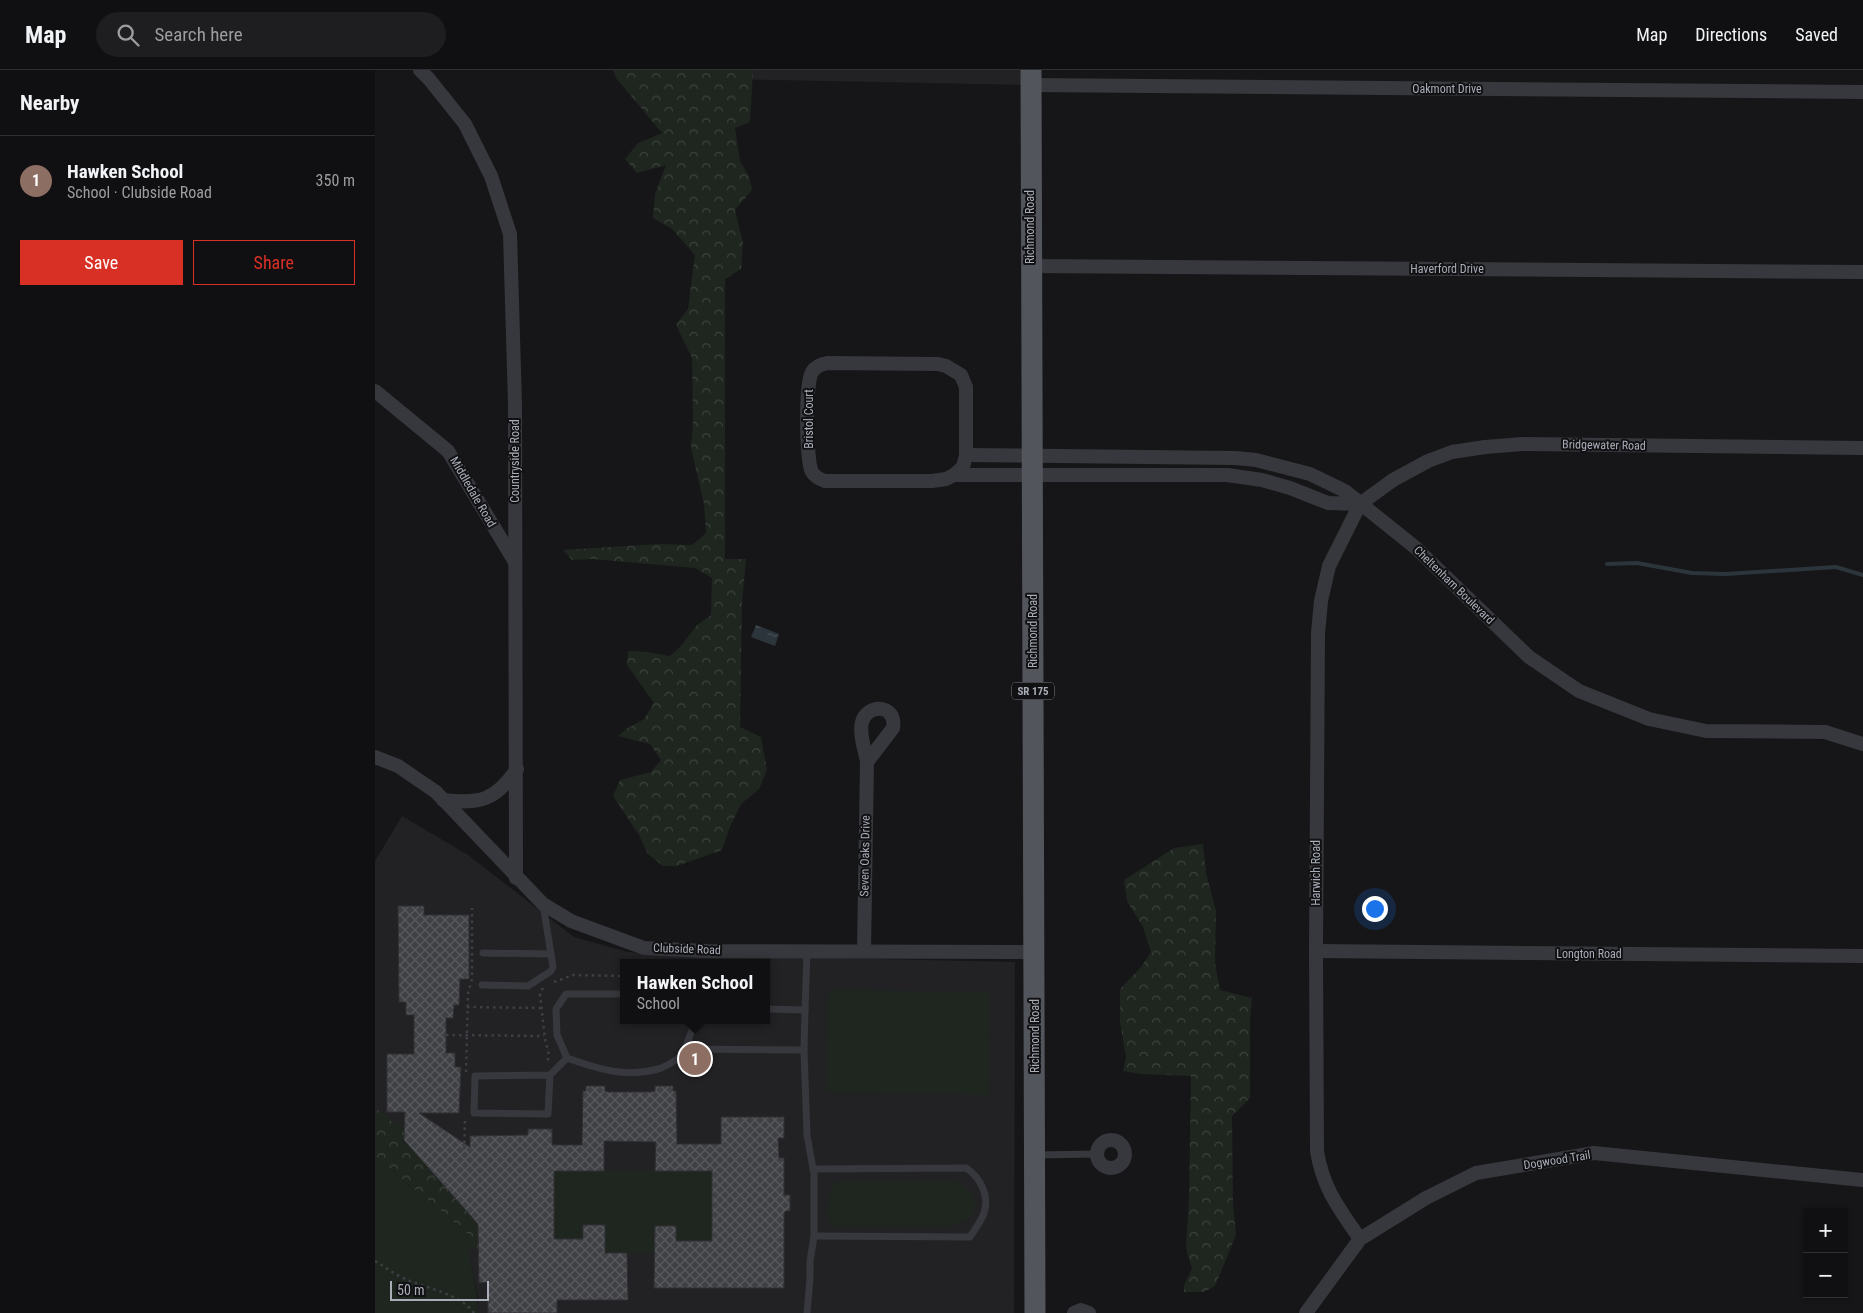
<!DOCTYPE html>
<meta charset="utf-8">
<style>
:root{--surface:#101012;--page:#1e1e20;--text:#f1f3f6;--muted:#9c9d9f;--line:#303032;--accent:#d93025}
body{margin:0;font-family:"Roboto Condensed",sans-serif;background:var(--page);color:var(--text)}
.controls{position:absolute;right:15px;bottom:15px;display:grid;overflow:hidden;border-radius:0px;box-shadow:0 1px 4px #0004}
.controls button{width:45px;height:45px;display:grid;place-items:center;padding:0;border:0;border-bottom:1px solid var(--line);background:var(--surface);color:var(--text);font:25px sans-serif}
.scale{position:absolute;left:15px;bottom:12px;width:99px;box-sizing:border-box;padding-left:5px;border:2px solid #a8adb8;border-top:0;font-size:14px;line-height:18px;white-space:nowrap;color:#a8adb8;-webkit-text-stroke:4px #111113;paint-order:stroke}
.you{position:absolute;left:999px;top:838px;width:18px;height:18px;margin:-12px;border:4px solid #fff;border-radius:50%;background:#1a73e8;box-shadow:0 0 0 8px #1a73e833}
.badge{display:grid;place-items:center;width:32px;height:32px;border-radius:50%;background:var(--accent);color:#fff;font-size:16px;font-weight:700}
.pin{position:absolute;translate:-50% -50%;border:2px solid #fff;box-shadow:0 1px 5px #0006}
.popup{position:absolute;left:245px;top:889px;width:150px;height:65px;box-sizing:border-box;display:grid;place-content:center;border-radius:0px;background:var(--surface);filter:drop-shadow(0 1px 4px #0005);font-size:16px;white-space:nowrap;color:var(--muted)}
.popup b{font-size:19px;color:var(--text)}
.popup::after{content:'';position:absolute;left:50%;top:100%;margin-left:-10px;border:10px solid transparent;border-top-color:var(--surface)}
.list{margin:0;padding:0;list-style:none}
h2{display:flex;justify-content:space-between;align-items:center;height:65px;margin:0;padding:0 20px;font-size:21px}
h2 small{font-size:16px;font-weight:400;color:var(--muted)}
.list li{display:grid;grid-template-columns:32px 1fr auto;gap:15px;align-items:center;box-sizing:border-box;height:90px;padding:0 20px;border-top:1px solid var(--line)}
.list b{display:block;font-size:19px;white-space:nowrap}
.list p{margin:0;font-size:16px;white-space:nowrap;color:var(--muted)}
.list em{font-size:16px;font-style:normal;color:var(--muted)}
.actions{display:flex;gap:10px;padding:15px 20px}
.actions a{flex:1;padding:11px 0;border:1px solid var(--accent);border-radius:0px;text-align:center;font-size:18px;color:var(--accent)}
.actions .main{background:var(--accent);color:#fff}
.icon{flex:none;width:28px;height:28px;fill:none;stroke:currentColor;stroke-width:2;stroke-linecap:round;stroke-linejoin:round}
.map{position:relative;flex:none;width:1488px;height:1243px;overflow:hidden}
header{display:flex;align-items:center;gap:30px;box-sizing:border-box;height:70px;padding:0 25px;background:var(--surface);border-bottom:1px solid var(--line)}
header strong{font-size:24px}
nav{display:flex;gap:28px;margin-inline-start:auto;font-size:18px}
.search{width:350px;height:45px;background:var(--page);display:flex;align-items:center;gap:12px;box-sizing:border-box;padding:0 18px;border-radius:28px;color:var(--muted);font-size:19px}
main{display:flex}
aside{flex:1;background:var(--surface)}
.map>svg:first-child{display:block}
.built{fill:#222225;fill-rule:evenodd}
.grass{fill:#1e261f}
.forest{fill:url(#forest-crowns)}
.water{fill:url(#water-ripples)}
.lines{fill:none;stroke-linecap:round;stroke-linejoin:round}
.stream{stroke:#2c353c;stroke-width:4}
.building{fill:url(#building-cross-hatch);stroke:#303034}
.path{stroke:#3d3f44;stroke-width:2.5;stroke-dasharray:2.5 4;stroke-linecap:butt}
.lane{stroke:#37383d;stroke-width:7}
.street{stroke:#37383d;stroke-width:14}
.primary{stroke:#53555c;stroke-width:21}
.labels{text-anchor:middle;stroke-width:4;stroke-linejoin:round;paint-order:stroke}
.shield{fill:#111113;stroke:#7b7e86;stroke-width:1}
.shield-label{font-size:11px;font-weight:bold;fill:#a8adb8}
.street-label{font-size:12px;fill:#a8adb8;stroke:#111113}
</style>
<header>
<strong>Map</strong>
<div class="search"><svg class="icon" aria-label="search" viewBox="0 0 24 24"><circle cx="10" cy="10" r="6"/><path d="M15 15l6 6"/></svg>Search here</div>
<nav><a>Map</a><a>Directions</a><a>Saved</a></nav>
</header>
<main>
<aside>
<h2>Nearby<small></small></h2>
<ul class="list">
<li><span class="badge" style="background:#8d6e63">1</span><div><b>Hawken School</b><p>School · Clubside Road</p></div><em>350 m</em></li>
</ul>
<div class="actions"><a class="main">Save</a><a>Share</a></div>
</aside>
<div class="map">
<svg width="1488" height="1243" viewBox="0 0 1488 1243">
<defs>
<pattern id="forest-crowns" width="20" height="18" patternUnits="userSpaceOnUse" patternTransform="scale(1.25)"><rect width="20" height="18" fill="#1e261f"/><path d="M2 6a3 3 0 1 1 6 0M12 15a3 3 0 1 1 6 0" fill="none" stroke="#3c433d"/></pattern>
<pattern id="water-ripples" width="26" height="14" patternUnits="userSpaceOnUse" patternTransform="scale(1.25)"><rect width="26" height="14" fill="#2c353c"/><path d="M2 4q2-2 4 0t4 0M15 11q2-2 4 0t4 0" fill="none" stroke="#485056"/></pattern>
<pattern id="building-cross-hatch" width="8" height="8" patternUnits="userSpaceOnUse" patternTransform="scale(1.25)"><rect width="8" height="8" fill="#404145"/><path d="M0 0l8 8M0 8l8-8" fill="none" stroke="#595a5e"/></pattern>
</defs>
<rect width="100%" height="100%" fill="#161618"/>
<g class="built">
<path d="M 349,0 L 656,0 L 655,15 L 349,9 Z"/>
<path d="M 27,746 L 93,785 L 199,867 L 249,881 L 268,884 L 640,892 L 639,1243 L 103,1243 L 103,1227 L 93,1179 L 93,1164 L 0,1086 L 0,791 ZM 249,893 L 391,893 L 391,950 L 249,950 Z"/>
</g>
<g class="grass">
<path d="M 453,920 L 615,922 L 614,1025 L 451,1022 Z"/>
<path d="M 0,1086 L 93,1164 C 93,1191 103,1216 103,1243 L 0,1243 Z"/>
<path d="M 179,1101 L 337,1101 L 337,1171 L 301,1171 L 301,1156 L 280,1156 L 286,1183 L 224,1183 L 229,1155 L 208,1156 L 208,1169 L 179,1169 Z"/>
<path d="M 467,1111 L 580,1111 C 608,1123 607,1150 575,1156 L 459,1156 C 448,1145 453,1123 461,1112 Z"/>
</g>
<g class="forest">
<path d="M 238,0 L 378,0 L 375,52 L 360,58 L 365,91 L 374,106 L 377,120 L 360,140 L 368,173 L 366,199 L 350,209 L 350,489 L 371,489 L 367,533 L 365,657 L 386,667 L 392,700 L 384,719 L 366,734 L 354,759 L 347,780 L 302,796 L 288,796 L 273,784 L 264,765 L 238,726 L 245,710 L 276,702 L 286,690 L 275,674 L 243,666 L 253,658 L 269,649 L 279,633 L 252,595 L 253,581 L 273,582 L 295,586 L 306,576 L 322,555 L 336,545 L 337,508 L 320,498 L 217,489 L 197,490 L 188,480 L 283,474 L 317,475 L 331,463 L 329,434 L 316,378 L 318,351 L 317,288 L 301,255 L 313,239 L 320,185 L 297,159 L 278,148 L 280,124 L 291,95 L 262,103 L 250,89 L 263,73 L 287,63 L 241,8 Z"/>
<path d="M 828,774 L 831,803 L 841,841 L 840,893 L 845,920 L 877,928 L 875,949 L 875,1028 L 857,1046 L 858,1135 L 861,1165 L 840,1216 L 829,1222 L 809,1222 L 809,1215 L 817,1199 L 811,1178 L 814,1126 L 816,1006 L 766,1004 L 748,1001 L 751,987 L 745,952 L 745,919 L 766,897 L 776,882 L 768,857 L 752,831 L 749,810 L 799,778 Z"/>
<path d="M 0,1038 L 16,1051 L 30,1058 L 29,1070 L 99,1149 L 102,1146 L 103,1178 L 93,1179 L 93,1164 L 0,1086 Z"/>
</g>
<path class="water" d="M 381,555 L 404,564 L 400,576 L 376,567 Z"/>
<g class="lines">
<path class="stream" d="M 1232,494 L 1262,493 L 1317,503 L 1351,504 L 1461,497 L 1488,505"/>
</g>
<path class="building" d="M 23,836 L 49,836 L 49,845 L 94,845 L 94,909 L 85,909 L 84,935 L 79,935 L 78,948 L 71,948 L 71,983 L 80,983 L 80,997 L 86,997 L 84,1043 L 44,1043 L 95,1077 L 95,1066 L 153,1065 L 153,1059 L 177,1059 L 177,1075 L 207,1075 L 208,1021 L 211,1021 L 211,1016 L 230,1016 L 230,1021 L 233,1022 L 276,1022 L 280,1021 L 280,1016 L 298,1016 L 298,1021 L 301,1021 L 302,1074 L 346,1074 L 346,1047 L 409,1047 L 409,1068 L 403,1068 L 404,1088 L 409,1088 L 409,1125 L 415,1125 L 415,1141 L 410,1141 L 409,1145 L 409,1218 L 279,1218 L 280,1156 L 301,1156 L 301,1171 L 337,1171 L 337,1101 L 280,1101 L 281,1072 L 229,1071 L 229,1101 L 179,1101 L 179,1169 L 208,1169 L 208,1155 L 230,1155 L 230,1183 L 252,1183 L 253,1230 L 182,1230 L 182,1243 L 113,1243 L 113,1212 L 104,1213 L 103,1154 L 29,1070 L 30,1042 L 12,1042 L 12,984 L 39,984 L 39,945 L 31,945 L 31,932 L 24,932 Z"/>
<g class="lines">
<g class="path">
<path d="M 391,907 L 395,907"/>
<path d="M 179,912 L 198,905 L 249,906"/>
<path d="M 168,918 L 165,924 L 170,969 L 174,985 L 172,994"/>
<path d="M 92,937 L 167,938"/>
<path d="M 71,965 L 169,966"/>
<path d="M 91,1002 L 93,923 L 97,909 L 97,838"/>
<path d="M 89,1086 L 90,1047"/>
<path d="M 0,1191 C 10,1197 19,1204 30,1209 C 51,1218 85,1224 99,1243"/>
</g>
<g class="lane">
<path d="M 108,883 L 176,884"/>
<path d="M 107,915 L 153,916 L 176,901 L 178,897 L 168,834"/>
<path d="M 249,924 L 191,924 L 181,939 L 182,965 L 192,988 C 223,999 250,1008 283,999 C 291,997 299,991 307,986 L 321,950"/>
<path d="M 391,939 L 430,940 L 432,881"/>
<path d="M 430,940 L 429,980 L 432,1065 L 439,1104 L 439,1166 L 435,1191 L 435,1208 L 432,1243"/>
<path d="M 310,979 L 429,980"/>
<path d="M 175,1005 L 173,1044 L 99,1043 L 100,1006 L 175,1005 L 192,988"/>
<path d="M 661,1085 L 723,1084"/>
<path d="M 438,1099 L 591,1098 C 605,1107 615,1126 609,1143 C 606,1152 600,1159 595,1167 L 439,1166"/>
</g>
<g class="street">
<path d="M 45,0 L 54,9 L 90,54 L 116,106 L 135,164 L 140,334 L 141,808"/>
<path d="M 655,15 L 1488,22"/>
<path d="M 655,196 L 1488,202"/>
<path d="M 453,293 L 563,294 L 571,296 L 586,305 L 591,317 L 591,385 L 588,397 L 579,405 L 571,409 L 557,411 L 450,411 C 444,409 440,407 437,402 C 431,391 430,314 437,302 C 441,296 446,294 453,293 Z"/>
<path d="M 0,321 L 73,381 L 140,492"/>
<path d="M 591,385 L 860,388 L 881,390 L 935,404 L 970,421 L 1041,478 L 1154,587 L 1204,621 L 1274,649 L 1331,661 L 1450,662 L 1488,674"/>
<path d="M 579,405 L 852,405 L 887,410 L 915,418 L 953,433 L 985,434"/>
<path d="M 0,687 L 23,696 L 61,722 L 168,834 L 196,851 L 269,878 L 331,881 L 660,882"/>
<path d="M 68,730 C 105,734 120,731 142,699"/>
<path d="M 489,881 L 492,692 L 518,658 C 522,634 492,633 487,652 C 484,664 490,680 492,692"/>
<path d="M 941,881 L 1488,886"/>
<circle cx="736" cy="1084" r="14"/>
<path d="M 985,1169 C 964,1138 948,1119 942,1081 L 941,881 L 943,563 L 946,531 L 954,496 L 985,434 L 1018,410 L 1053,391 L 1077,382 L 1110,377 L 1148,374 L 1488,378"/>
<path d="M 699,1243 L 706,1240 L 714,1243"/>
<path d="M 931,1243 L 985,1169 L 1051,1128 L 1101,1103 L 1219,1083 L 1488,1110"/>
</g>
<path class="primary" d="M 656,0 L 660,1243"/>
</g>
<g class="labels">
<rect class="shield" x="637" y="612.5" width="42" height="17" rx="4"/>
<g class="shield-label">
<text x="658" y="625">SR 175</text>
</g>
<g class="street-label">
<text x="1072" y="23">Oakmont Drive</text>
<text transform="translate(655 157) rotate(-90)" y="4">Richmond Road</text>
<text x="1072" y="203">Haverford Drive</text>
<text transform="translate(434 349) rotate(-90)" y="4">Bristol Court</text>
<text transform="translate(1229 375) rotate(1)" y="4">Bridgewater Road</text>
<text transform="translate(140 391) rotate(-90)" y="4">Countryside Road</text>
<text transform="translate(98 422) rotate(60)" y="4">Middledale Road</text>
<text transform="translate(1079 515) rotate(44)" y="4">Cheltenham Boulevard</text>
<text transform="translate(658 561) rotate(-90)" y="4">Richmond Road</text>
<text transform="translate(490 786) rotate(-89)" y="4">Seven Oaks Drive</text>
<text transform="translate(941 803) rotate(-90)" y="4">Harwich Road</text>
<text transform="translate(312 879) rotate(2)" y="4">Clubside Road</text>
<text x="1214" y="888">Longton Road</text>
<text transform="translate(660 966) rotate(-90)" y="4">Richmond Road</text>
<text transform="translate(1182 1090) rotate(-9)" y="4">Dogwood Trail</text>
</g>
</g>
</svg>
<div class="controls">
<button>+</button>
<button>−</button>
</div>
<div class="scale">50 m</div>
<div class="you"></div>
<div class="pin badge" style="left:320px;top:989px;background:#8d6e63">1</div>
<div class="popup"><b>Hawken School</b>School</div>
</div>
</main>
